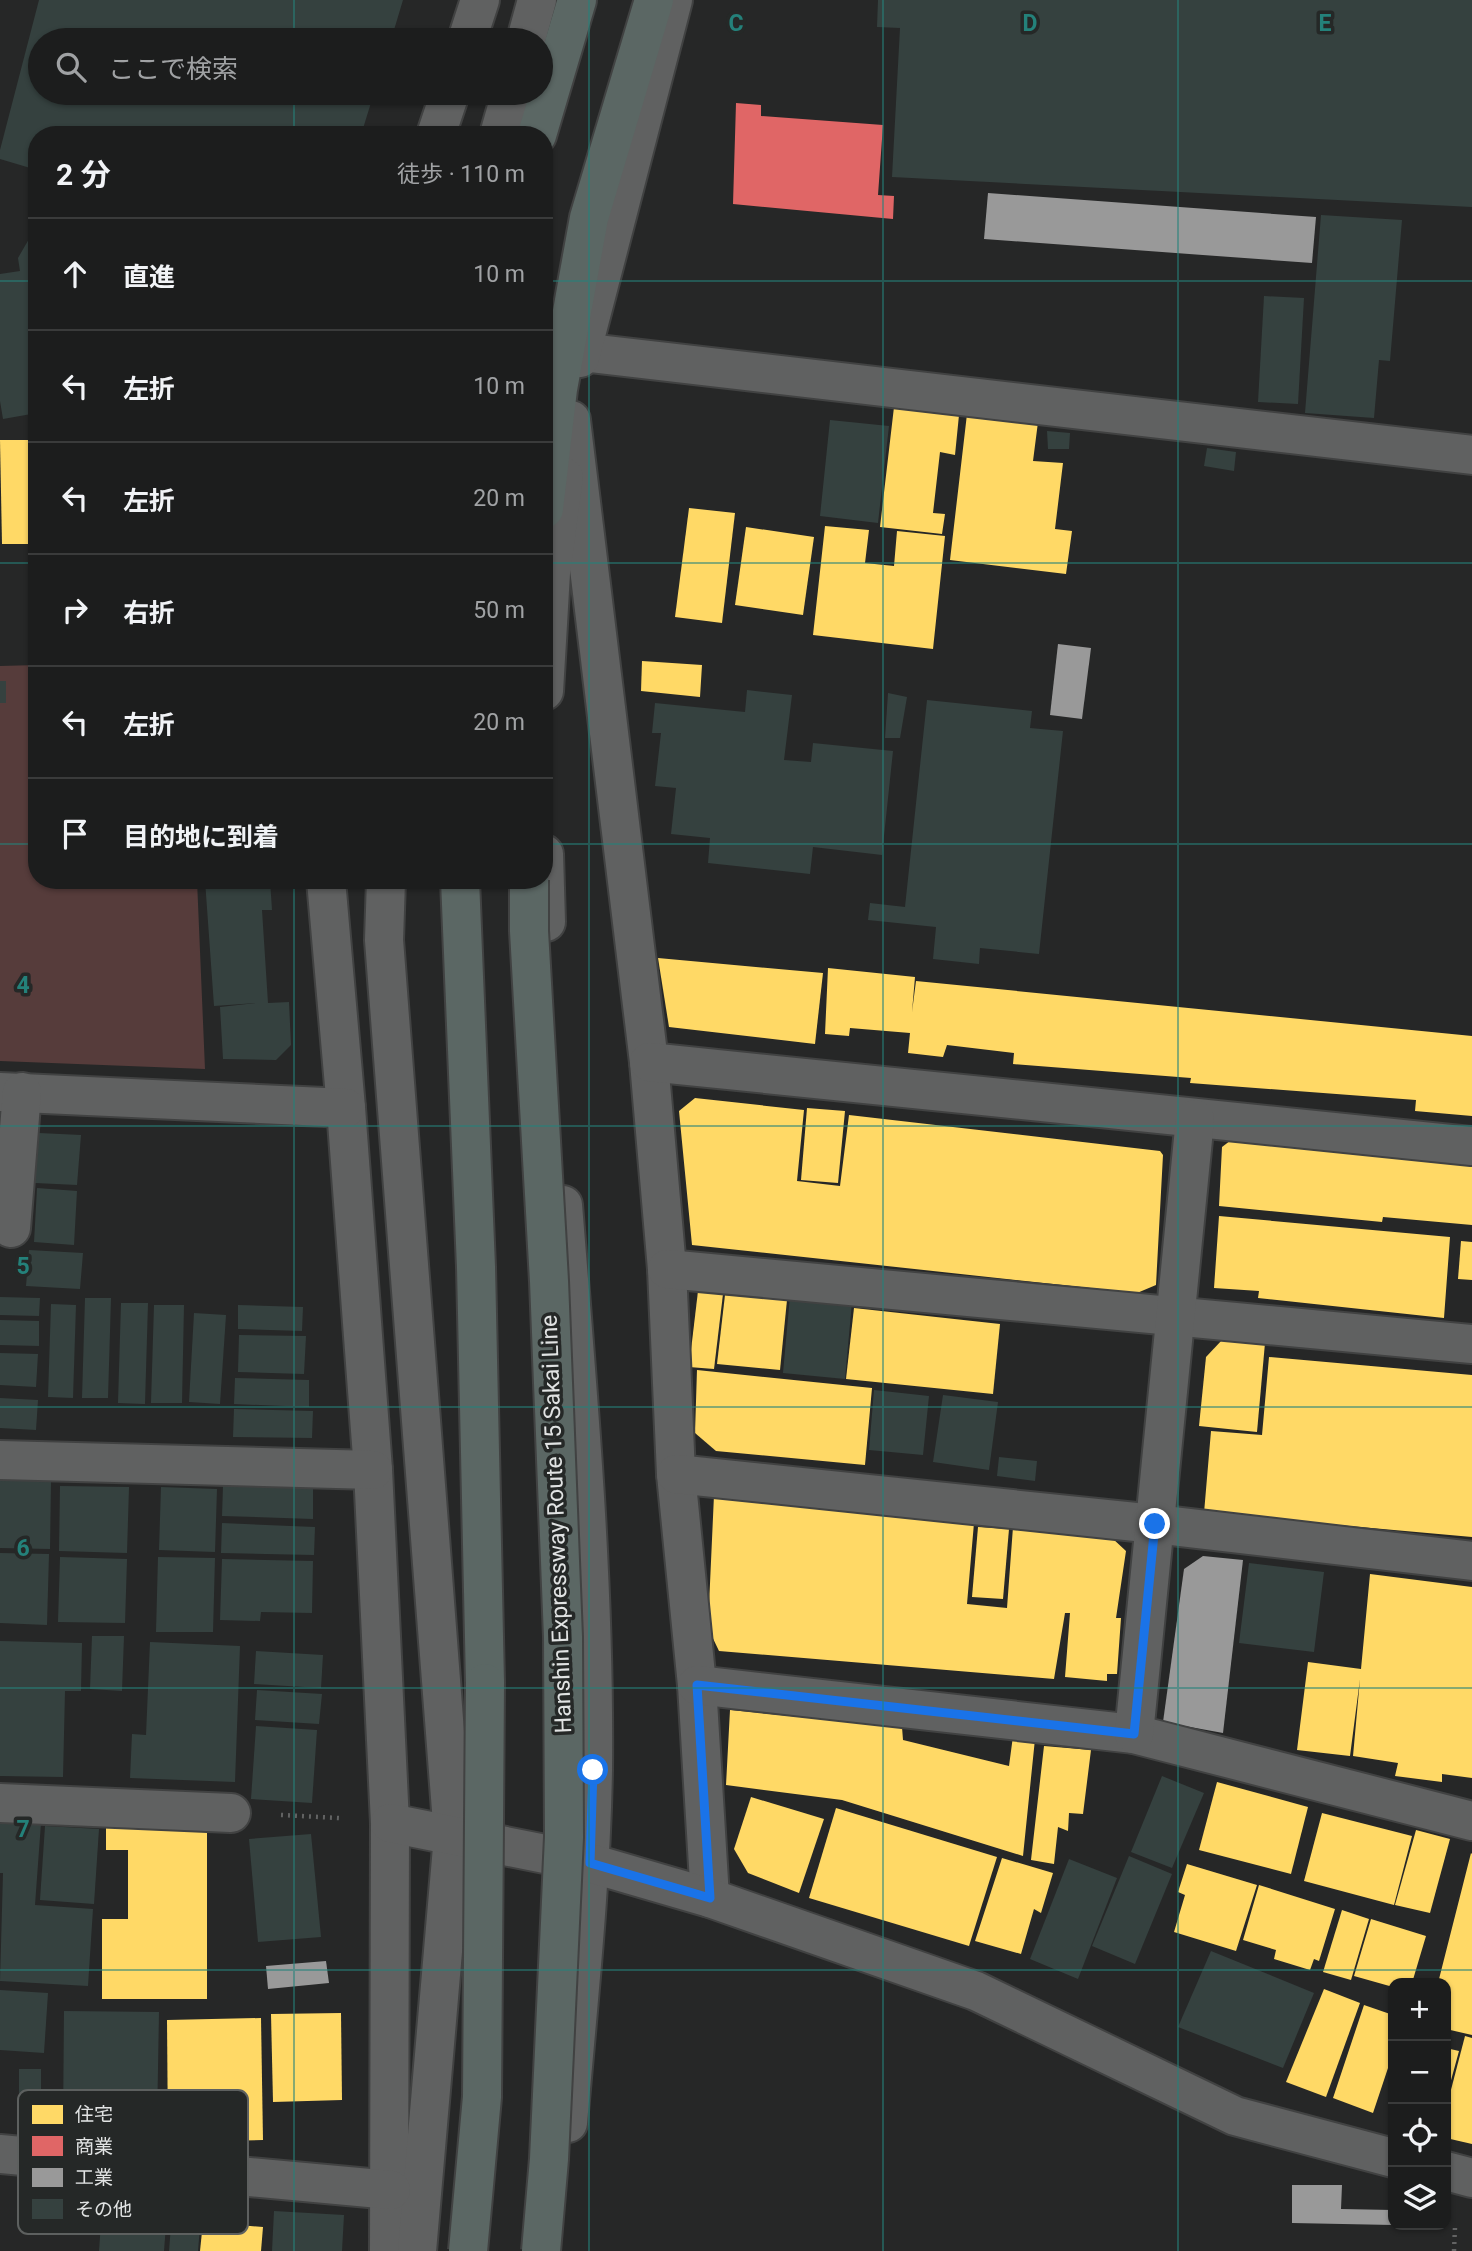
<!DOCTYPE html>
<html lang="ja">
<meta charset="utf-8">
<style>
:root{--surface:#1c1d1d;--page:#252626;--text:#f1f3f6;--muted:#a0a2a4;--line:#3a3b3b}
body{margin:0;font-family:Roboto,"Noto Sans JP",sans-serif;background:var(--page);color:var(--text)}
.controls{position:absolute;right:21px;bottom:21px;display:grid;overflow:hidden;border-radius:14px;box-shadow:0 2px 5px #0004}
.controls button{width:63px;height:63px;display:grid;place-items:center;padding:0;border:0;border-bottom:2px solid var(--line);background:var(--surface);color:var(--text);font:35px sans-serif}
.stop{position:absolute;width:21px;height:21px;margin:-16px;border:5px solid #1a73e8;border-radius:50%;background:#fff}
.stop.end{background:#1a73e8;border-color:#fff;box-shadow:0 2px 7px #0008}
.list{margin:0;padding:0;list-style:none}
h2{display:flex;justify-content:space-between;align-items:center;height:91px;margin:0;padding:0 28px;font-size:30px}
h2 small{font-size:23px;font-weight:400;color:var(--muted)}
.list li{display:grid;grid-template-columns:46px 1fr auto;gap:21px;align-items:center;box-sizing:border-box;height:112px;padding:0 28px;border-top:2px solid var(--line)}
.list b{display:block;font-size:26px;white-space:nowrap}
.list em{font-size:23px;font-style:normal;color:var(--muted)}
.icon{flex:none;width:38px;height:38px;fill:none;stroke:currentColor;stroke-width:2;stroke-linecap:round;stroke-linejoin:round}
.map{position:relative;flex:none;width:1472px;height:2251px;overflow:hidden}
.search{position:absolute;background:var(--surface);box-shadow:0 2px 5px #0004;left:28px;top:28px;width:525px;height:77px;display:flex;align-items:center;gap:18px;box-sizing:border-box;padding:0 24px;border-radius:38px;color:var(--muted);font-size:26px}
.panel{position:absolute;background:var(--surface);box-shadow:0 2px 5px #0004;left:28px;top:126px;width:525px;height:763px;border-radius:28px}
.map>svg:first-child{display:block}
.green{fill:#563c3b}
.homes{fill:#ffd966}
.shops{fill:#e06666}
.industry{fill:#999}
.building{fill:#35413f}
.lines{fill:none;stroke-linecap:round;stroke-linejoin:round}
.minor-casing{stroke:#414242;stroke-width:42}
.highway-casing{stroke:#414242;stroke-width:42}
.path{stroke:#626363;stroke-width:4.5;stroke-dasharray:2 5;stroke-linecap:butt}
.minor{stroke:#606161;stroke-width:38}
.highway{stroke:#5b6764;stroke-width:38}
.highway-bridge-casing{stroke:#414242;stroke-width:42;stroke-linecap:butt}
.highway-bridge{stroke:#5b6764;stroke-width:38}
.route{stroke:#1a73e8;stroke-width:9}
.grid{fill:none;stroke:#24817a;stroke-width:2;stroke-opacity:0.55}
.labels{text-anchor:middle;stroke-width:7;stroke-linejoin:round;paint-order:stroke}
.street-label{font-size:23px;fill:#e1e3e3;stroke:#252827}
.key{fill:#252827;stroke:#5d605f;stroke-width:2}
.key-label{font-size:19px;fill:#e1e3e3}
.grid-label{font-size:23px;text-anchor:middle;font-weight:bold;fill:#24817a;stroke:#252827;stroke-width:7;stroke-linejoin:round;paint-order:stroke}
</style>
<div class="map">
<svg width="1472" height="2251" viewBox="0 0 1472 2251">
<rect width="100%" height="100%" fill="#262727"/>
<path class="green" d="M 37,665 L 37,880 L 197,880 L 205,1069 L 0,1061 L 0,666 Z"/>
<g class="homes">
<path d="M 894,407 L 959,415 L 955,455 L 940,452 L 933,513 L 945,514 L 942,534 L 880,527 Z"/>
<path d="M 967,414 L 1038,422 L 1033,461 L 1063,463 L 1055,529 L 1072,531 L 1066,574 L 950,560 Z"/>
<path d="M 0,440 L 37,440 L 37,544 L 2,544 Z"/>
<path d="M 689,508 L 735,513 L 722,623 L 675,617 Z"/>
<path d="M 825,526 L 869,530 L 865,563 L 894,566 L 897,531 L 945,536 L 933,649 L 813,635 Z"/>
<path d="M 746,527 L 814,537 L 803,615 L 735,605 Z"/>
<path d="M 642,661 L 702,665 L 700,697 L 641,691 Z"/>
<path d="M 658,958 L 823,973 L 815,1044 L 669,1027 Z"/>
<path d="M 828,968 L 915,977 L 912,1012 L 916,981 L 1472,1036 L 1472,1116 L 1415,1111 L 1416,1100 L 1190,1083 L 1191,1078 L 1013,1064 L 1014,1053 L 947,1045 L 943,1057 L 908,1053 L 910,1033 L 850,1028 L 849,1036 L 825,1034 Z"/>
<path d="M 695,1098 L 804,1110 L 797,1181 L 840,1186 L 849,1115 L 1160,1151 L 1163,1155 L 1156,1285 L 1137,1293 L 692,1245 L 679,1111 Z"/>
<path d="M 807,1108 L 845,1111 L 838,1183 L 801,1180 Z"/>
<path d="M 1243,1131 L 1472,1160 L 1472,1225 L 1383,1217 L 1382,1222 L 1219,1206 L 1222,1147 Z"/>
<path d="M 1219,1216 L 1450,1237 L 1444,1318 L 1258,1298 L 1259,1291 L 1214,1288 Z"/>
<path d="M 1461,1241 L 1472,1242 L 1472,1280 L 1458,1279 Z"/>
<path d="M 698,1291 L 723,1294 L 714,1369 L 689,1367 Z"/>
<path d="M 725,1295 L 787,1300 L 780,1370 L 717,1364 Z"/>
<path d="M 854,1308 L 1000,1324 L 993,1394 L 846,1379 Z"/>
<path d="M 1222,1340 L 1265,1343 L 1257,1432 L 1199,1426 L 1206,1357 Z"/>
<path d="M 1269,1357 L 1472,1375 L 1472,1537 L 1204,1513 L 1211,1431 L 1262,1435 Z"/>
<path d="M 697,1370 L 872,1388 L 865,1465 L 716,1451 L 695,1433 Z"/>
<path d="M 714,1495 L 974,1523 L 967,1604 L 1007,1608 L 1013,1527 L 1112,1538 L 1126,1551 L 1116,1618 L 1121,1618 L 1117,1674 L 1107,1674 L 1107,1681 L 1065,1677 L 1070,1613 L 1065,1613 L 1054,1679 L 719,1651 L 708,1628 Z"/>
<path d="M 978,1527 L 1009,1529 L 1003,1599 L 972,1597 Z"/>
<path d="M 1370,1574 L 1472,1587 L 1472,1778 L 1442,1774 L 1442,1782 L 1395,1776 L 1398,1763 L 1353,1756 L 1360,1679 L 1350,1756 L 1297,1750 L 1308,1662 L 1361,1669 Z"/>
<path d="M 730,1710 L 902,1727 L 903,1740 L 1009,1766 L 1013,1736 L 1035,1739 L 1023,1856 L 842,1800 L 726,1785 Z"/>
<path d="M 1044,1746 L 1091,1750 L 1083,1814 L 1069,1813 L 1068,1831 L 1058,1827 L 1054,1864 L 1031,1860 Z"/>
<path d="M 1217,1782 L 1308,1807 L 1291,1874 L 1199,1850 Z"/>
<path d="M 751,1797 L 824,1819 L 799,1893 L 748,1873 L 734,1849 Z"/>
<path d="M 836,1808 L 997,1857 L 969,1946 L 809,1898 Z"/>
<path d="M 1322,1813 L 1412,1836 L 1394,1905 L 1304,1881 Z"/>
<path d="M 106,1822 L 207,1823 L 207,1999 L 102,1999 L 102,1919 L 128,1919 L 128,1850 L 106,1850 Z"/>
<path d="M 1416,1830 L 1450,1839 L 1430,1913 L 1395,1905 Z"/>
<path d="M 1471,1853 L 1472,1854 L 1472,2035 L 1446,2029 L 1446,1983 L 1438,1983 Z"/>
<path d="M 1002,1858 L 1053,1873 L 1041,1913 L 1034,1909 L 1021,1954 L 975,1941 Z"/>
<path d="M 1187,1864 L 1257,1885 L 1236,1951 L 1174,1932 L 1185,1895 L 1178,1892 Z"/>
<path d="M 1259,1885 L 1335,1909 L 1319,1961 L 1314,1959 L 1310,1970 L 1274,1959 L 1276,1950 L 1243,1940 Z"/>
<path d="M 1342,1910 L 1369,1919 L 1351,1980 L 1323,1972 Z"/>
<path d="M 1371,1919 L 1426,1936 L 1412,1983 L 1393,1983 L 1393,1987 L 1354,1976 Z"/>
<path d="M 1324,1989 L 1360,2003 L 1326,2097 L 1286,2082 Z"/>
<path d="M 1364,2005 L 1393,2015 L 1393,2053 L 1373,2113 L 1333,2098 Z"/>
<path d="M 341,2013 L 342,2100 L 273,2102 L 271,2014 Z"/>
<path d="M 261,2018 L 263,2140 L 168,2142 L 167,2020 Z"/>
<path d="M 1465,2036 L 1472,2038 L 1472,2144 L 1446,2138 L 1446,2109 Z"/>
<path d="M 1446,2048 L 1459,2051 L 1447,2095 L 1446,2095 Z"/>
<path d="M 203,2222 L 263,2227 L 261,2251 L 200,2251 Z"/>
</g>
<path class="shops" d="M 736,103 L 761,105 L 761,116 L 883,125 L 878,195 L 894,196 L 893,219 L 733,204 Z"/>
<g class="industry">
<path d="M 988,193 L 1316,217 L 1312,263 L 984,239 Z"/>
<path d="M 1058,644 L 1091,648 L 1082,719 L 1050,715 Z"/>
<path d="M 1203,1556 L 1243,1560 L 1223,1733 L 1163,1722 L 1184,1569 Z"/>
<path d="M 326,1961 L 329,1983 L 268,1989 L 266,1966 Z"/>
<path d="M 1292,2185 L 1342,2185 L 1341,2209 L 1393,2210 L 1393,2225 L 1292,2223 Z"/>
</g>
<g class="building">
<path d="M 39,0 L 403,0 L 391,40 L 40,40 L 40,93 L 374,93 L 361,135 L 37,135 L 37,170 L 0,159 L 0,150 Z"/>
<path d="M 878,0 L 1472,0 L 1472,207 L 892,177 L 900,28 L 877,27 Z"/>
<path d="M 1321,215 L 1402,220 L 1390,361 L 1379,360 L 1374,418 L 1305,413 Z"/>
<path d="M 37,231 L 37,413 L 3,419 L 0,401 L 0,274 L 20,271 L 18,258 L 33,232 Z"/>
<path d="M 1264,296 L 1304,298 L 1298,404 L 1258,402 Z"/>
<path d="M 830,420 L 889,426 L 878,523 L 820,516 Z"/>
<path d="M 1047,431 L 1070,433 L 1069,449 L 1048,449 Z"/>
<path d="M 1207,448 L 1236,452 L 1234,471 L 1204,466 Z"/>
<rect x="0" y="681" width="6" height="22"/>
<path d="M 747,690 L 792,695 L 784,760 L 811,762 L 813,743 L 893,751 L 882,855 L 813,847 L 810,874 L 708,863 L 710,838 L 671,834 L 676,788 L 655,786 L 661,733 L 652,733 L 655,703 L 745,712 Z"/>
<path d="M 888,693 L 907,697 L 900,738 L 885,738 Z"/>
<path d="M 927,700 L 1032,711 L 1030,728 L 1063,731 L 1039,954 L 980,948 L 979,964 L 933,959 L 936,927 L 868,920 L 870,903 L 905,907 Z"/>
<path d="M 205,880 L 270,880 L 272,910 L 262,910 L 268,1003 L 289,1002 L 291,1045 L 276,1060 L 223,1059 L 220,1007 L 256,1003 L 214,1006 Z"/>
<path d="M 39,1133 L 81,1135 L 77,1185 L 35,1183 Z"/>
<path d="M 37,1188 L 77,1191 L 74,1245 L 34,1242 Z"/>
<path d="M 29,1250 L 83,1253 L 80,1289 L 26,1286 Z"/>
<path d="M 790,1296 L 852,1302 L 845,1379 L 783,1373 Z"/>
<path d="M 0,1297 L 40,1298 L 39,1316 L 0,1315 Z"/>
<path d="M 85,1298 L 111,1298 L 108,1398 L 82,1398 Z"/>
<path d="M 121,1303 L 148,1303 L 145,1404 L 118,1403 Z"/>
<path d="M 51,1304 L 76,1305 L 73,1398 L 48,1397 Z"/>
<path d="M 154,1305 L 184,1305 L 182,1403 L 151,1403 Z"/>
<path d="M 238,1305 L 303,1307 L 302,1331 L 238,1329 Z"/>
<path d="M 194,1313 L 226,1315 L 220,1404 L 189,1402 Z"/>
<path d="M 0,1320 L 39,1321 L 39,1346 L 0,1345 Z"/>
<path d="M 239,1335 L 306,1336 L 304,1374 L 238,1372 Z"/>
<path d="M 0,1353 L 38,1354 L 36,1387 L 0,1385 Z"/>
<path d="M 235,1378 L 309,1380 L 309,1407 L 234,1404 Z"/>
<path d="M 874,1390 L 929,1396 L 923,1455 L 869,1450 Z"/>
<path d="M 943,1395 L 998,1402 L 989,1470 L 933,1462 Z"/>
<path d="M 0,1398 L 38,1400 L 36,1430 L 0,1428 Z"/>
<path d="M 234,1409 L 313,1411 L 312,1438 L 233,1437 Z"/>
<path d="M 999,1457 L 1037,1461 L 1035,1481 L 997,1476 Z"/>
<path d="M 0,1479 L 51,1480 L 50,1549 L 0,1548 Z"/>
<path d="M 60,1486 L 129,1487 L 127,1553 L 59,1551 Z"/>
<path d="M 223,1486 L 313,1488 L 313,1519 L 222,1516 Z"/>
<path d="M 161,1487 L 217,1489 L 215,1552 L 159,1550 Z"/>
<path d="M 222,1523 L 315,1527 L 314,1555 L 221,1553 Z"/>
<path d="M 0,1553 L 49,1554 L 47,1625 L 0,1623 Z"/>
<path d="M 60,1557 L 127,1559 L 125,1623 L 58,1622 Z"/>
<path d="M 158,1557 L 215,1558 L 213,1632 L 156,1632 Z"/>
<path d="M 222,1559 L 313,1561 L 312,1613 L 261,1612 L 260,1621 L 220,1620 Z"/>
<path d="M 1249,1563 L 1324,1572 L 1314,1652 L 1239,1643 Z"/>
<path d="M 92,1636 L 124,1636 L 122,1691 L 90,1689 Z"/>
<path d="M 0,1641 L 82,1643 L 81,1691 L 65,1691 L 63,1777 L 0,1776 Z"/>
<path d="M 150,1642 L 240,1646 L 235,1782 L 130,1778 L 132,1734 L 146,1735 Z"/>
<path d="M 256,1651 L 323,1655 L 321,1688 L 254,1684 Z"/>
<path d="M 257,1690 L 322,1694 L 319,1724 L 255,1720 Z"/>
<path d="M 256,1726 L 317,1730 L 312,1803 L 251,1799 Z"/>
<path d="M 1162,1776 L 1204,1793 L 1172,1868 L 1131,1852 Z"/>
<path d="M 0,1821 L 41,1823 L 35,1905 L 93,1909 L 88,1986 L 0,1981 L 3,1873 L 0,1873 Z"/>
<path d="M 45,1826 L 99,1829 L 94,1904 L 40,1900 Z"/>
<path d="M 311,1834 L 321,1937 L 258,1942 L 249,1839 Z"/>
<path d="M 1129,1856 L 1172,1874 L 1135,1964 L 1092,1946 Z"/>
<path d="M 1069,1859 L 1117,1878 L 1078,1979 L 1030,1959 Z"/>
<path d="M 1211,1951 L 1314,1993 L 1283,2068 L 1178,2027 Z"/>
<path d="M 0,1990 L 48,1993 L 44,2053 L 0,2050 Z"/>
<path d="M 64,2011 L 159,2012 L 157,2125 L 63,2124 Z"/>
<rect x="19" y="2069" width="22" height="54"/>
<path d="M 103,2195 L 168,2199 L 164,2251 L 99,2251 Z"/>
<path d="M 173,2200 L 202,2202 L 198,2251 L 169,2251 Z"/>
<path d="M 274,2211 L 344,2215 L 342,2251 L 272,2251 Z"/>
</g>
<g class="lines">
<defs>
<g id="minor">
<path d="M 467,40 L 480,0"/>
<path d="M 526,40 L 537,0"/>
<path d="M 436,135 L 450,93"/>
<path d="M 499,135 L 511,93"/>
<path d="M 581,352 L 1472,455"/>
<path d="M 580,358 L 673,0"/>
<path d="M 571,420 L 649,1062 L 667,1269 L 676,1474 L 697,1685 L 710,1898"/>
<path d="M 544,691 L 551,573 L 564,477"/>
<path d="M 544,854 L 546,922"/>
<path d="M 326,880 L 346,1108 L 373,1470 L 390,1823 L 389,2251"/>
<path d="M 386,880 L 384,940 L 453,1836 L 417,2251"/>
<path d="M 649,1062 L 1472,1146"/>
<path d="M 0,1092 L 346,1108"/>
<path d="M 563,1205 C 578,1393 595,1581 593,1770 C 591,1888 578,2005 568,2123"/>
<path d="M 11,1228 L 22,1092"/>
<path d="M 667,1269 L 1472,1344"/>
<path d="M 0,1460 L 373,1470"/>
<path d="M 676,1474 L 1155,1524 L 1472,1561"/>
<path d="M 697,1685 L 1134,1734 L 1472,1821"/>
<path d="M 1134,1734 L 1195,1119"/>
<path d="M 0,1803 L 231,1813"/>
<path d="M 390,1823 L 590,1863 L 710,1898 L 976,1991 L 1235,2116 L 1393,2158"/>
<path d="M 0,2154 L 391,2190"/>
<path d="M 1446,2171 L 1472,2178"/>
</g>
<g id="highway">
<path d="M 537,135 L 577,0"/>
<path d="M 544,509 L 558,389 L 589,218 L 654,0"/>
<path d="M 460,880 L 476,1267 L 485,1683"/>
</g>
</defs>
<use href="#minor" class="minor-casing"/>
<use href="#highway" class="highway-casing"/>
<g class="path">
<path d="M 281,1815 L 339,1818"/>
<path d="M 1454,2251 L 1455,2227"/>
</g>
<use href="#minor" class="minor"/>
<use href="#highway" class="highway"/>
<defs>
<g id="highway-bridge">
<path d="M 529,880 L 529,931 L 549,1281 L 563,1637 L 564,1837 L 549,2159 L 541,2251"/>
<path d="M 468,2251 L 482,2097 L 485,1683"/>
</g>
</defs>
<use href="#highway-bridge" class="highway-bridge-casing"/>
<use href="#highway-bridge" class="highway-bridge"/>
</g>
<g class="lines">
<path class="route" d="M 593,1770 L 590,1863 L 710,1898 L 697,1685 L 1134,1734 L 1155,1524"/>
</g>
<path class="grid" d="M 294,0 L 294,40M 589,0 L 589,2251M 883,0 L 883,2251M 1178,0 L 1178,2251M 294,93 L 294,135M 0,281 L 37,281M 544,281 L 1472,281M 0,563 L 37,563M 544,563 L 1472,563M 0,844 L 37,844M 544,844 L 1472,844M 294,880 L 294,2251M 0,1126 L 1472,1126M 0,1407 L 1472,1407M 0,1688 L 1472,1688M 0,1970 L 1472,1970"/>
<g class="labels">
<g class="street-label">
<text transform="translate(556 1524) rotate(-92)" y="8">Hanshin Expressway Route 15 Sakai Line</text>
</g>
</g>
<rect x="18" y="2090" width="230" height="144" rx="10" class="key"/>
<rect x="32" y="2105" width="31" height="19" fill="#ffd966"/>
<rect x="32" y="2136" width="31" height="20" fill="#e06666"/>
<rect x="32" y="2168" width="31" height="19" fill="#999"/>
<rect x="32" y="2199" width="31" height="20" fill="#35413f"/>
<g class="key-label">
<text x="75" y="2121">住宅</text>
<text x="75" y="2153">商業</text>
<text x="75" y="2184">工業</text>
<text x="75" y="2216">その他</text>
</g>
<g class="grid-label">
<text x="736" y="31">C</text>
<text x="1030" y="31">D</text>
<text x="1325" y="31">E</text>
<text x="23" y="993">4</text>
<text x="23" y="1274">5</text>
<text x="23" y="1556">6</text>
<text x="23" y="1837">7</text>
</g>
</svg>
<div class="controls">
<button>+</button>
<button>−</button>
<button><svg class="icon" aria-label="locate" viewBox="0 0 24 24"><circle cx="12" cy="12" r="6"/><path d="M12 2v4M12 18v4M2 12h4M18 12h4"/></svg></button>
<button><svg class="icon" aria-label="layers" viewBox="0 0 24 24"><path d="M12 4l9 5-9 5-9-5zM3 14l9 5 9-5"/></svg></button>
</div>
<div class="stop" style="left:593px;top:1770px"></div>
<div class="stop end" style="left:1155px;top:1524px"></div>
<div class="search"><svg class="icon" aria-label="search" viewBox="0 0 24 24"><circle cx="10" cy="10" r="6"/><path d="M15 15l6 6"/></svg>ここで検索</div>
<section class="panel">
<h2>2 分<small>徒歩 · 110 m</small></h2>
<ul class="list">
<li><svg class="icon" aria-label="ahead" viewBox="0 0 24 24"><path d="M12 20V5M6 11l6-6 6 6"/></svg><div><b>直進</b></div><em>10 m</em></li>
<li><svg class="icon" aria-label="left" viewBox="0 0 24 24"><path d="M17 20v-9H6M10 6l-5 5 5 5"/></svg><div><b>左折</b></div><em>10 m</em></li>
<li><svg class="icon" aria-label="left" viewBox="0 0 24 24"><path d="M17 20v-9H6M10 6l-5 5 5 5"/></svg><div><b>左折</b></div><em>20 m</em></li>
<li><svg class="icon" aria-label="right" viewBox="0 0 24 24"><path d="M7 20v-9h11M14 6l5 5-5 5"/></svg><div><b>右折</b></div><em>50 m</em></li>
<li><svg class="icon" aria-label="left" viewBox="0 0 24 24"><path d="M17 20v-9H6M10 6l-5 5 5 5"/></svg><div><b>左折</b></div><em>20 m</em></li>
<li><svg class="icon" aria-label="arrive" viewBox="0 0 24 24"><path d="M6 21V4h12l-3 4 3 4H6"/></svg><div><b>目的地に到着</b></div></li>
</ul>
</section>
</div>
